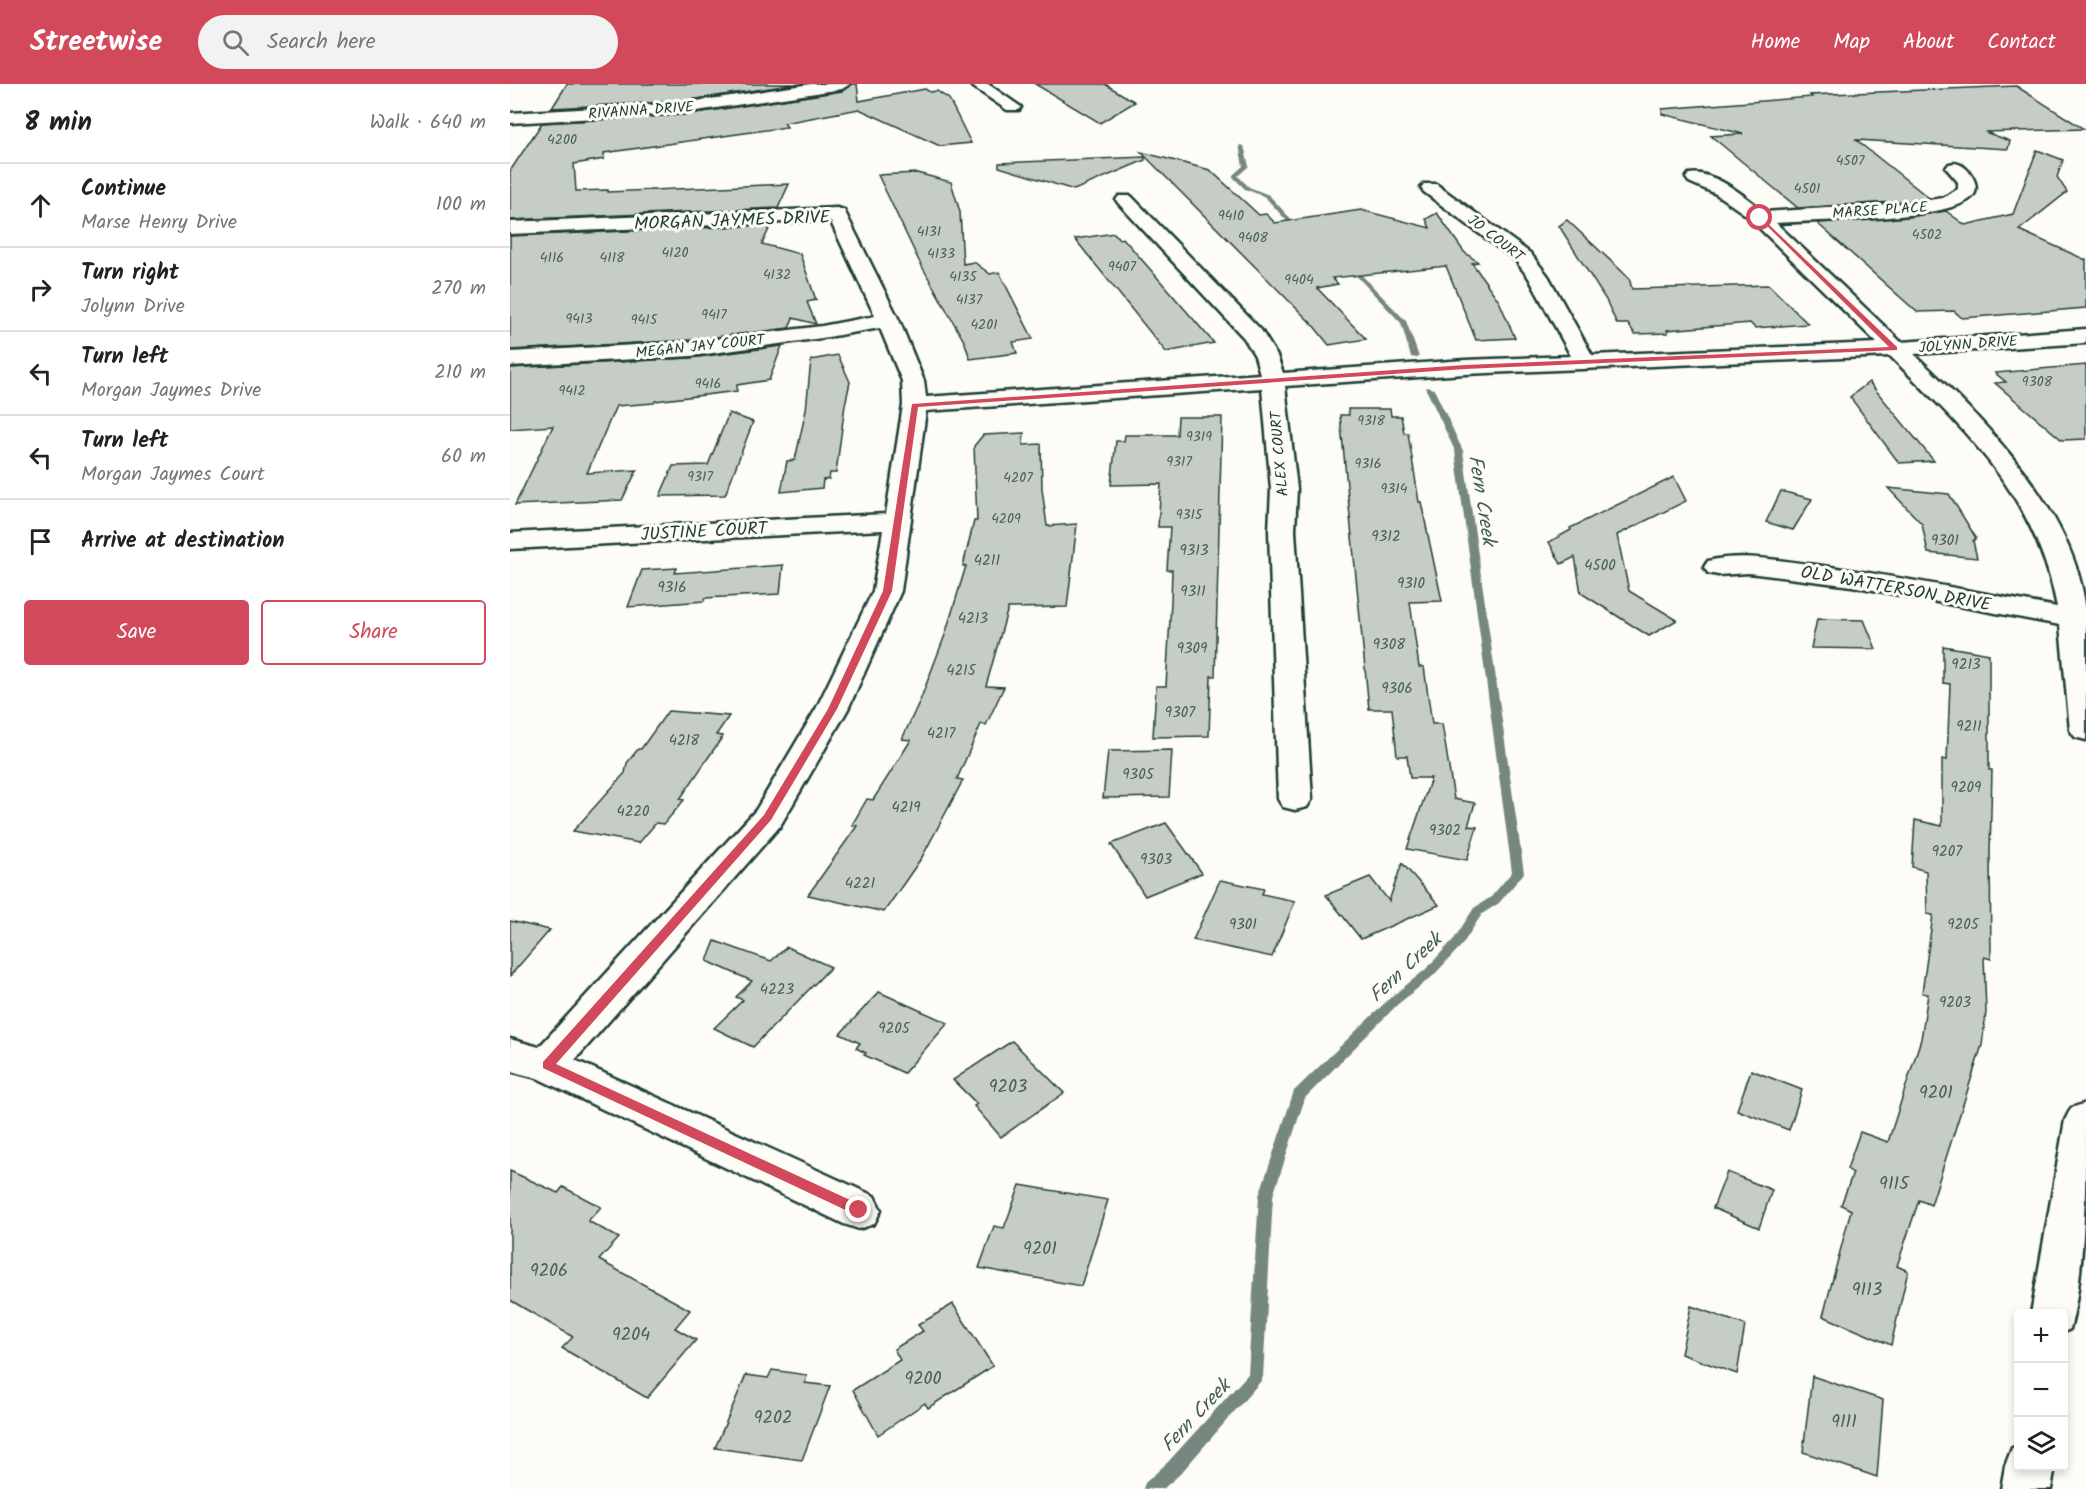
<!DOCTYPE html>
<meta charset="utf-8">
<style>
:root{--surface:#fff;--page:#f2f2f2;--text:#222;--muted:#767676;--line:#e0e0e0;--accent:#d1495b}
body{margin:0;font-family:Kalam,sans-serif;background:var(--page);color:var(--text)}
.controls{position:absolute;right:18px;bottom:18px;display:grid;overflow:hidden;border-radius:6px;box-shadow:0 3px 9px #0003}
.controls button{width:54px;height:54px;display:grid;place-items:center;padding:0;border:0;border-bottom:2px solid var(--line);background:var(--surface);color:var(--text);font:30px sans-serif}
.stop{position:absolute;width:18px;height:18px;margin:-14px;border:4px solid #d1495b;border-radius:50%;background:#fff}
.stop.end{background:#d1495b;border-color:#fff;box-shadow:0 2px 6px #0008}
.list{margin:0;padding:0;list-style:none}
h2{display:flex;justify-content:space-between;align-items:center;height:78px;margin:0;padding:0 24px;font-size:26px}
h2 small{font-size:20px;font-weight:400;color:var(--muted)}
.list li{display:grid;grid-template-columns:39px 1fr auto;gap:18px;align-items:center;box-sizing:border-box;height:84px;padding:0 24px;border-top:2px solid var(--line)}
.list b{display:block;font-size:22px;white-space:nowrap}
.list p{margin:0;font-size:20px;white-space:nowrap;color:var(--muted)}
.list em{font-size:20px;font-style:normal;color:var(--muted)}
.actions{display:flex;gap:12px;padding:18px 24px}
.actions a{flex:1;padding:14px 0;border:2px solid var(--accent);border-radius:6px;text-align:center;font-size:21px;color:var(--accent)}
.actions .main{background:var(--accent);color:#fff}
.icon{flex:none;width:33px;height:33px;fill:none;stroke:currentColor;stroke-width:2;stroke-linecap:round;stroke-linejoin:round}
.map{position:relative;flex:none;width:1576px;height:1405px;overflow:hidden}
header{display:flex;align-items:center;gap:36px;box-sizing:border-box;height:84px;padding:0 30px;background:var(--accent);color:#fff}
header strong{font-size:28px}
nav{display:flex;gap:33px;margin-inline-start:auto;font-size:21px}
.search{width:420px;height:54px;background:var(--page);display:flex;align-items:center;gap:15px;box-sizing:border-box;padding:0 21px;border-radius:33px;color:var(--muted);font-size:22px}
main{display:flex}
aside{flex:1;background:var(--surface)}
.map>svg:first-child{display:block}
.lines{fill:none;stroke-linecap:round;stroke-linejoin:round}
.stream{fill:#75877f;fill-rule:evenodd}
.building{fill:#c6cdc7;stroke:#1f3d34;stroke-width:1.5}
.street-casing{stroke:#1f3d34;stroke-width:5}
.street{fill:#fdfcf7;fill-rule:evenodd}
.route{fill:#d1495b}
.labels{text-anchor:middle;stroke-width:6;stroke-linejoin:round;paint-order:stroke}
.far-number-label{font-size:14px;fill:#496159}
.far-street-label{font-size:15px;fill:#1f3d34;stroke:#fdfcf7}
.number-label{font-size:15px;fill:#496159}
.street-label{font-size:18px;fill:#1f3d34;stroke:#fdfcf7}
.near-number-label{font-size:18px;fill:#496159}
.water-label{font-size:20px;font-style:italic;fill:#435c53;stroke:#fdfcf7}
</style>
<header>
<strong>Streetwise</strong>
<div class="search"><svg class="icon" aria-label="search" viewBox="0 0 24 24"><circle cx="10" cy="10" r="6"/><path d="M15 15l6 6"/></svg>Search here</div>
<nav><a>Home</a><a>Map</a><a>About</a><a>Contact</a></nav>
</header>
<main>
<aside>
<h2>8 min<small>Walk · 640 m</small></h2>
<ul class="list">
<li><svg class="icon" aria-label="ahead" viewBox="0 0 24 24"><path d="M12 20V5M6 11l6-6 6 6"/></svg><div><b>Continue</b><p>Marse Henry Drive</p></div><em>100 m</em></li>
<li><svg class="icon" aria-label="right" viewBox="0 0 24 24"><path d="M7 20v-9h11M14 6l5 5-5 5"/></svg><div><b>Turn right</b><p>Jolynn Drive</p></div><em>270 m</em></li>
<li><svg class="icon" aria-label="left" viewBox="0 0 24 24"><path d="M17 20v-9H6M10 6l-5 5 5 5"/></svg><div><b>Turn left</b><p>Morgan Jaymes Drive</p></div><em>210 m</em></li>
<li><svg class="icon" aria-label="left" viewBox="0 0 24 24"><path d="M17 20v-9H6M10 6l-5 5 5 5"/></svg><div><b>Turn left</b><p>Morgan Jaymes Court</p></div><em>60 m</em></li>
<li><svg class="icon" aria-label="arrive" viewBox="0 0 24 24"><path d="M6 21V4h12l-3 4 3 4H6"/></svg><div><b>Arrive at destination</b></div></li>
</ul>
<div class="actions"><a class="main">Save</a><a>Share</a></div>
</aside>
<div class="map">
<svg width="1576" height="1405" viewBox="0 0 1576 1405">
<rect width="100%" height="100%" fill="#fdfcf7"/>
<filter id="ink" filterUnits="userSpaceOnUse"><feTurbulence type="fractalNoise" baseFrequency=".0167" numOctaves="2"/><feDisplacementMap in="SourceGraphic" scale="12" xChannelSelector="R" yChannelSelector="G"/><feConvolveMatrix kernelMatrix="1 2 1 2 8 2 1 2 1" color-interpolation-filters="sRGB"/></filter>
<g filter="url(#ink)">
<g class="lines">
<g class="stream">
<path d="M 729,61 L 734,62 L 739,82 L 728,92 L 739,103 L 759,111 L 790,145 L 790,147 L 786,147 L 755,113 L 735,105 L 723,93 L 723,91 L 733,82 Z"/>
<path d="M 838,181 L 842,181 L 896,237 L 909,273 L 907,274 L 901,273 L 891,239 L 838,183 Z"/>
<path d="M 917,303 L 924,305 L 953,367 L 1014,789 L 989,819 L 972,830 L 952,861 L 923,892 L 888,920 L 795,1014 L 763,1112 L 753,1293 L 750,1298 L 670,1390 L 653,1405 L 633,1405 L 635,1399 L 658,1378 L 738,1290 L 749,1112 L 784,1007 L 880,914 L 915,886 L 944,855 L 964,824 L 981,813 L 1002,788 L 945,367 L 916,305 Z"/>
</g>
</g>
<g class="building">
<path d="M 57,0 L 286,0 L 173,17 L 42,24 Z"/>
<path d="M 342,0 L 347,0 L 349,17 L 415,5 L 420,8 L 427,7 L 439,15 L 461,59 L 430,62 L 349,25 L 274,39 L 277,43 L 94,69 L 94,75 L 64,80 L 66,107 L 98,106 L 98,108 L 279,100 L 268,124 L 0,136 L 0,87 L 32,39 L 173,31 L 332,7 Z"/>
<path d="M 525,0 L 595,0 L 625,18 L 590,39 Z"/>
<path d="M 1506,2 L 1574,45 L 1475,48 L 1500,57 L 1498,65 L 1346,56 L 1419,114 L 1398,117 L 1288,124 L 1201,52 L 1233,50 L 1152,30 L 1152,25 L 1302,13 L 1300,11 Z"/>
<path d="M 1527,66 L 1553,76 L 1547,93 L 1557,108 L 1509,146 L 1576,176 L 1576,224 L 1452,234 L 1444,227 L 1407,228 L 1307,139 L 1399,133 L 1436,127 L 1455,141 L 1503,130 Z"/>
<path d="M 631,68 L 700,86 L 749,131 L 756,130 L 765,139 L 851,126 L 920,144 L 916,135 L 927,129 L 954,168 L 968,178 L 962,179 L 989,217 L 1005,254 L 966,256 L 936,182 L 822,194 L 828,200 L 807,204 L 856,255 L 819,261 L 803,241 Z"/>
<path d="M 635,73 L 635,76 L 564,106 L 489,83 L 489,79 Z"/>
<path d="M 407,89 L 441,98 L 450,128 L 453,180 L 464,178 L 480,190 L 489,188 L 523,255 L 503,258 L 507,269 L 460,275 L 455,259 L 409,177 L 368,91 Z"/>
<path d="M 1057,136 L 1119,194 L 1122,205 L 1259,201 L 1298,240 L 1245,244 L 1240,239 L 1157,246 L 1158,249 L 1125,250 L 1118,240 L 1107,240 L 1096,216 L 1049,142 Z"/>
<path d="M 261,141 L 252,160 L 290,170 L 306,216 L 297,218 L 306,240 L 283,234 L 279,244 L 181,256 L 0,266 L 0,152 Z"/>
<path d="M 604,149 L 609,155 L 613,154 L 704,259 L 656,268 L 565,155 Z"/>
<path d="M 272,262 L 259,296 L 227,301 L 227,307 L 145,317 L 144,319 L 106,322 L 77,389 L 127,386 L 112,416 L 5,421 L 43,342 L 0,345 L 0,284 L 181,274 Z"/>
<path d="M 328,271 L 340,298 L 335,321 L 326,389 L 320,389 L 319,395 L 313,396 L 312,404 L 271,408 L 277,377 L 285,376 L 296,326 L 301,276 Z"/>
<path d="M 1576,281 L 1576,355 L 1552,356 L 1485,299 L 1496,298 L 1485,289 Z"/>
<path d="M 1359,298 L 1424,377 L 1389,379 L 1340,313 Z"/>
<path d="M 838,325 L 880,325 L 881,332 L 891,332 L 894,349 L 898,349 L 909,418 L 911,418 L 932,517 L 900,518 L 909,583 L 914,583 L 922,640 L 932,640 L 944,715 L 965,719 L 958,742 L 967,743 L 957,776 L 897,765 L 921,694 L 900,694 L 897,672 L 887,672 L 882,625 L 859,625 L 830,331 L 839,331 Z"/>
<path d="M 219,329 L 243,338 L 215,411 L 150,412 L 163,382 L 198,381 Z"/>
<path d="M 668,333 L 712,333 L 705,592 L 701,592 L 699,652 L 643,653 L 646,602 L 656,602 L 661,518 L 662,486 L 657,486 L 660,443 L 648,443 L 651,400 L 601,401 L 606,357 L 614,357 L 615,351 L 667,351 Z"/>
<path d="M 514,349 L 513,361 L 531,360 L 532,405 L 537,442 L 567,440 L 557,523 L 498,524 L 476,602 L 494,603 L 476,641 L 471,640 L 447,695 L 453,696 L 442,717 L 412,773 L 374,828 L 298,811 L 347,742 L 342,741 L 357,715 L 363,716 L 401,656 L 392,655 L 411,614 L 435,551 L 456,482 L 453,482 L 464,437 L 467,437 L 464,362 L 473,351 Z"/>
<path d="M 1164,393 L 1176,417 L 1107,451 L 1119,507 L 1167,536 L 1139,552 L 1071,509 L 1065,473 L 1051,480 L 1039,458 L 1061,446 L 1060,444 Z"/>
<path d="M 1378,404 L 1439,410 L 1466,454 L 1463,457 L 1467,474 L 1418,469 L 1412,440 Z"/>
<path d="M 1271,407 L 1302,415 L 1283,446 L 1256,438 Z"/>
<path d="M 273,481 L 270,510 L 195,514 L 194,517 L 118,523 L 132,486 L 167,484 L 165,489 Z"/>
<path d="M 1307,535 L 1354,536 L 1366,565 L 1301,564 Z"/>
<path d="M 1433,562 L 1479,570 L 1479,686 L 1482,686 L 1480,769 L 1481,875 L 1474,873 L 1476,928 L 1472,961 L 1421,1121 L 1409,1116 L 1387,1182 L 1398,1187 L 1381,1261 L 1313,1232 L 1341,1126 L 1331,1121 L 1343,1089 L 1337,1085 L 1350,1048 L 1378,1058 L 1411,955 L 1418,910 L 1412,909 L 1423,831 L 1417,830 L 1416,787 L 1402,783 L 1405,736 L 1432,742 L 1432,675 L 1437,676 L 1440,600 L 1433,599 Z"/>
<path d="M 158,627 L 219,632 L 206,651 L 213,652 L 170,715 L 174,716 L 154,740 L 146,739 L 129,759 L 63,747 L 115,689 L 117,679 L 128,665 L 131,665 Z"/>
<path d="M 662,666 L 659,713 L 593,714 L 598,667 Z"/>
<path d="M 656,739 L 692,789 L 635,812 L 601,760 Z"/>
<path d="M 892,779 L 929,821 L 851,855 L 816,811 L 860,793 L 879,817 Z"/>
<path d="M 710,796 L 754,805 L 752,810 L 785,817 L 762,873 L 683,856 Z"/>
<path d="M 0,837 L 40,846 L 0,892 Z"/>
<path d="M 205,857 L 261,877 L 277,863 L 321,883 L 243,963 L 204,944 L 233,916 L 226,913 L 242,897 L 197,877 Z"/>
<path d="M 369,908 L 438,939 L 394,989 L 354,971 L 356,969 L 346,964 L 350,959 L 330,950 Z"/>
<path d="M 502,957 L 554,1009 L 491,1053 L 464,1022 L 467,1020 L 443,996 Z"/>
<path d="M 1241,986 L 1292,1006 L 1279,1046 L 1227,1026 Z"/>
<path d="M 0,1087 L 48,1109 L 53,1103 L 91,1123 L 78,1137 L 109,1154 L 89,1176 L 180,1226 L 165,1244 L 186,1256 L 137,1314 L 52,1264 L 63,1253 L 0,1216 Z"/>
<path d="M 1217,1088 L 1262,1106 L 1249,1144 L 1203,1124 Z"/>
<path d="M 510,1101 L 598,1116 L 571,1202 L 469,1184 L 484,1142 L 494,1144 Z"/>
<path d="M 443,1220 L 483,1282 L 418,1324 L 415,1319 L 368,1351 L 343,1306 L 390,1276 L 384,1265 L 413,1247 L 408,1241 Z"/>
<path d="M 1181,1222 L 1235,1241 L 1227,1290 L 1171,1270 Z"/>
<path d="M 262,1286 L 297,1291 L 295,1299 L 320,1302 L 292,1376 L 205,1364 L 236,1291 L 258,1294 Z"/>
<path d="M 1302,1292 L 1373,1316 L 1367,1393 L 1293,1368 Z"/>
</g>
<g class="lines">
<defs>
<g id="street">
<path d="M 301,0 L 340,0 L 332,5 L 173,29 L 0,39 L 0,29 L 173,19 Z"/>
<path d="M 459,0 L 478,0 L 511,23 L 509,26 L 497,26 Z"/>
<path d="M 1445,79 C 1454,81 1457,85 1462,92 C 1466,99 1468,107 1462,113 C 1438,137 1303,136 1266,139 L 1391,258 L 1576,245 L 1576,259 L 1404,270 C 1473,336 1566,427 1576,528 C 1576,568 1576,615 1576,656 L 1565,653 L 1560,646 L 1550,541 L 1342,502 L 1239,489 L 1208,491 L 1198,489 L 1194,483 L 1198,477 C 1231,469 1265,476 1298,480 C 1382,491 1464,508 1547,523 C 1526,412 1457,348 1380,272 L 955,290 L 775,302 L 787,405 L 785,447 L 802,715 L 797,723 L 785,726 L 773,723 L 768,715 L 759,447 L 761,405 L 752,304 L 416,327 L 391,507 L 338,625 L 270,742 L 65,976 L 364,1112 L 371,1126 L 364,1140 L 349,1145 L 334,1140 L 27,994 L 0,987 L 0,955 L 29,963 L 246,726 L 306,625 L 363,507 L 373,446 L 0,465 L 0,449 L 376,430 L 393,321 L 392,297 L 370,244 L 312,254 L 181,272 L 0,282 L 0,268 L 181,258 L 312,242 L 365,232 L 320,136 L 0,150 L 0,138 L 327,124 L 334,126 L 389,236 L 414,297 L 416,313 L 750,290 L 745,272 L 734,254 L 609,120 L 606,116 L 609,112 L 621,112 L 751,246 L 767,272 L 773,289 L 955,276 L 1061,272 L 1019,194 L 1006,177 L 914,108 L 911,104 L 914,100 L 926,100 L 1020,169 L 1038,192 L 1082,271 L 1367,259 L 1236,131 L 1206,110 L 1179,98 L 1176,94 L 1179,90 C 1202,85 1238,114 1254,128 L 1398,119 L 1433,114 L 1448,105 L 1448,98 L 1436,84 L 1439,80 Z"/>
<path d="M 1576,1019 C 1576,1083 1576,1188 1560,1245 L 1554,1248 L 1554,1230 L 1521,1230 L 1555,1036 L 1561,1024 Z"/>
<path d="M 1508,1362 L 1508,1382 L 1545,1382 L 1541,1405 L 1491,1405 L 1495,1382 L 1502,1364 Z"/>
</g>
</defs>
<use href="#street" class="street-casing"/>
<use href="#street" class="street"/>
</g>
</g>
<path class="route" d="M 1248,133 L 1251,133 L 1387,263 L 1387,266 L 955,285 L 408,323 L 382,507 L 327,625 L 261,736 L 46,980 L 353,1122 L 355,1126 L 353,1130 L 344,1130 L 33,984 L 33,978 L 254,731 L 318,625 L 373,507 L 402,320 L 955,281 L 1379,263 Z"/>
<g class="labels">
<g class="far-number-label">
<text x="52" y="60">4200</text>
<text x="1340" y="81">4507</text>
<text x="1297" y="109">4501</text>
<text x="721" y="136">9410</text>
<text x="419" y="152">4131</text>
<text x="1417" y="155">4502</text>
<text x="743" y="158">9408</text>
<text x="165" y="173">4120</text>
<text x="431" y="174">4133</text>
<text x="42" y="178">4116</text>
<text x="102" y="178">4118</text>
<text x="612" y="187">9407</text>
<text x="267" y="195">4132</text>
<text x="453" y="197">4135</text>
<text x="789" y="200">9404</text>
<text x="459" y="220">4137</text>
<text x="204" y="235">9417</text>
<text x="69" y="239">9413</text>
<text x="134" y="240">9415</text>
<text x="474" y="245">4201</text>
<text x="1527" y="302">9308</text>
<text x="198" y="304">9416</text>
<text x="62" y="311">9412</text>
<text x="861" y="341">9318</text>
<text x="689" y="357">9319</text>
<text x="669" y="382">9317</text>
<text x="858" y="384">9316</text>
<text x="190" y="397">9317</text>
<text x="508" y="398">4207</text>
<text x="884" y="409">9314</text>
<text x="679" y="435">9315</text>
<text x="496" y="439">4209</text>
</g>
<g class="far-street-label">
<text transform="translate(131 26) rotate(-4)" y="5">RIVANNA DRIVE</text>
<text transform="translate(1370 126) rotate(-4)" y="5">MARSE PLACE</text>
<text transform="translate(986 154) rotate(38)" y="5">JO COURT</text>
<text transform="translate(1458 260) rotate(-4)" y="5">JOLYNN DRIVE</text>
<text transform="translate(190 262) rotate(-6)" y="5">MEGAN JAY COURT</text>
<text transform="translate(769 370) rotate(-95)" y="5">ALEX COURT</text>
</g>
<g class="number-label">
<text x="876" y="457">9312</text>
<text x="1435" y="461">9301</text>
<text x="684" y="471">9313</text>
<text x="477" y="481">4211</text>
<text x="1090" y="486">4500</text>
<text x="901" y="504">9310</text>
<text x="162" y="508">9316</text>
<text x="683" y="512">9311</text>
<text x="463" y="539">4213</text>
<text x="879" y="565">9308</text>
<text x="682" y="569">9309</text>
<text x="1456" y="585">9213</text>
<text x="451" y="591">4215</text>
<text x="887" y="609">9306</text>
<text x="670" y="633">9307</text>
<text x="1459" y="647">9211</text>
<text x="431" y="654">4217</text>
<text x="174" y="661">4218</text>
<text x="628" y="695">9305</text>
<text x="1456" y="708">9209</text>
<text x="396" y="728">4219</text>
<text x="123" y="732">4220</text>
<text x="935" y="751">9302</text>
<text x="1437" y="772">9207</text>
<text x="646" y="780">9303</text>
<text x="350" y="804">4221</text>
<text x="733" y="845">9301</text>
<text x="1453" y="845">9205</text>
<text x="267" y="910">4223</text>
<text x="1445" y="923">9203</text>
<text x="384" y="949">9205</text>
</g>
<g class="street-label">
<text transform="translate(222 136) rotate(-2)" y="6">MORGAN JAYMES DRIVE</text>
<text transform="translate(194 447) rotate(-3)" y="6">JUSTINE COURT</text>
<text transform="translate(1386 504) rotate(10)" y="6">OLD WATTERSON DRIVE</text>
</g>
<g class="near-number-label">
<text x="498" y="1008">9203</text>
<text x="1426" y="1014">9201</text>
<text x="1384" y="1105">9115</text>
<text x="530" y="1170">9201</text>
<text x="39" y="1192">9206</text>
<text x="1357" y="1211">9113</text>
<text x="121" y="1256">9204</text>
<text x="413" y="1300">9200</text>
<text x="263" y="1339">9202</text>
<text x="1334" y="1343">9111</text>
</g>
<g class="water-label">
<text transform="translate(973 416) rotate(81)" y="7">Fern Creek</text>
<text transform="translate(895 883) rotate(-43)" y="7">Fern Creek</text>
<text transform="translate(685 1331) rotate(-47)" y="7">Fern Creek</text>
</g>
</g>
</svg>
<div class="controls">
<button>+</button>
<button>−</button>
<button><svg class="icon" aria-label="layers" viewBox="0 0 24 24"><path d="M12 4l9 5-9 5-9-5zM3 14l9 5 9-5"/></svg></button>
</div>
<div class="stop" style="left:1250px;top:134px"></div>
<div class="stop end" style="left:349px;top:1126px"></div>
</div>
</main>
